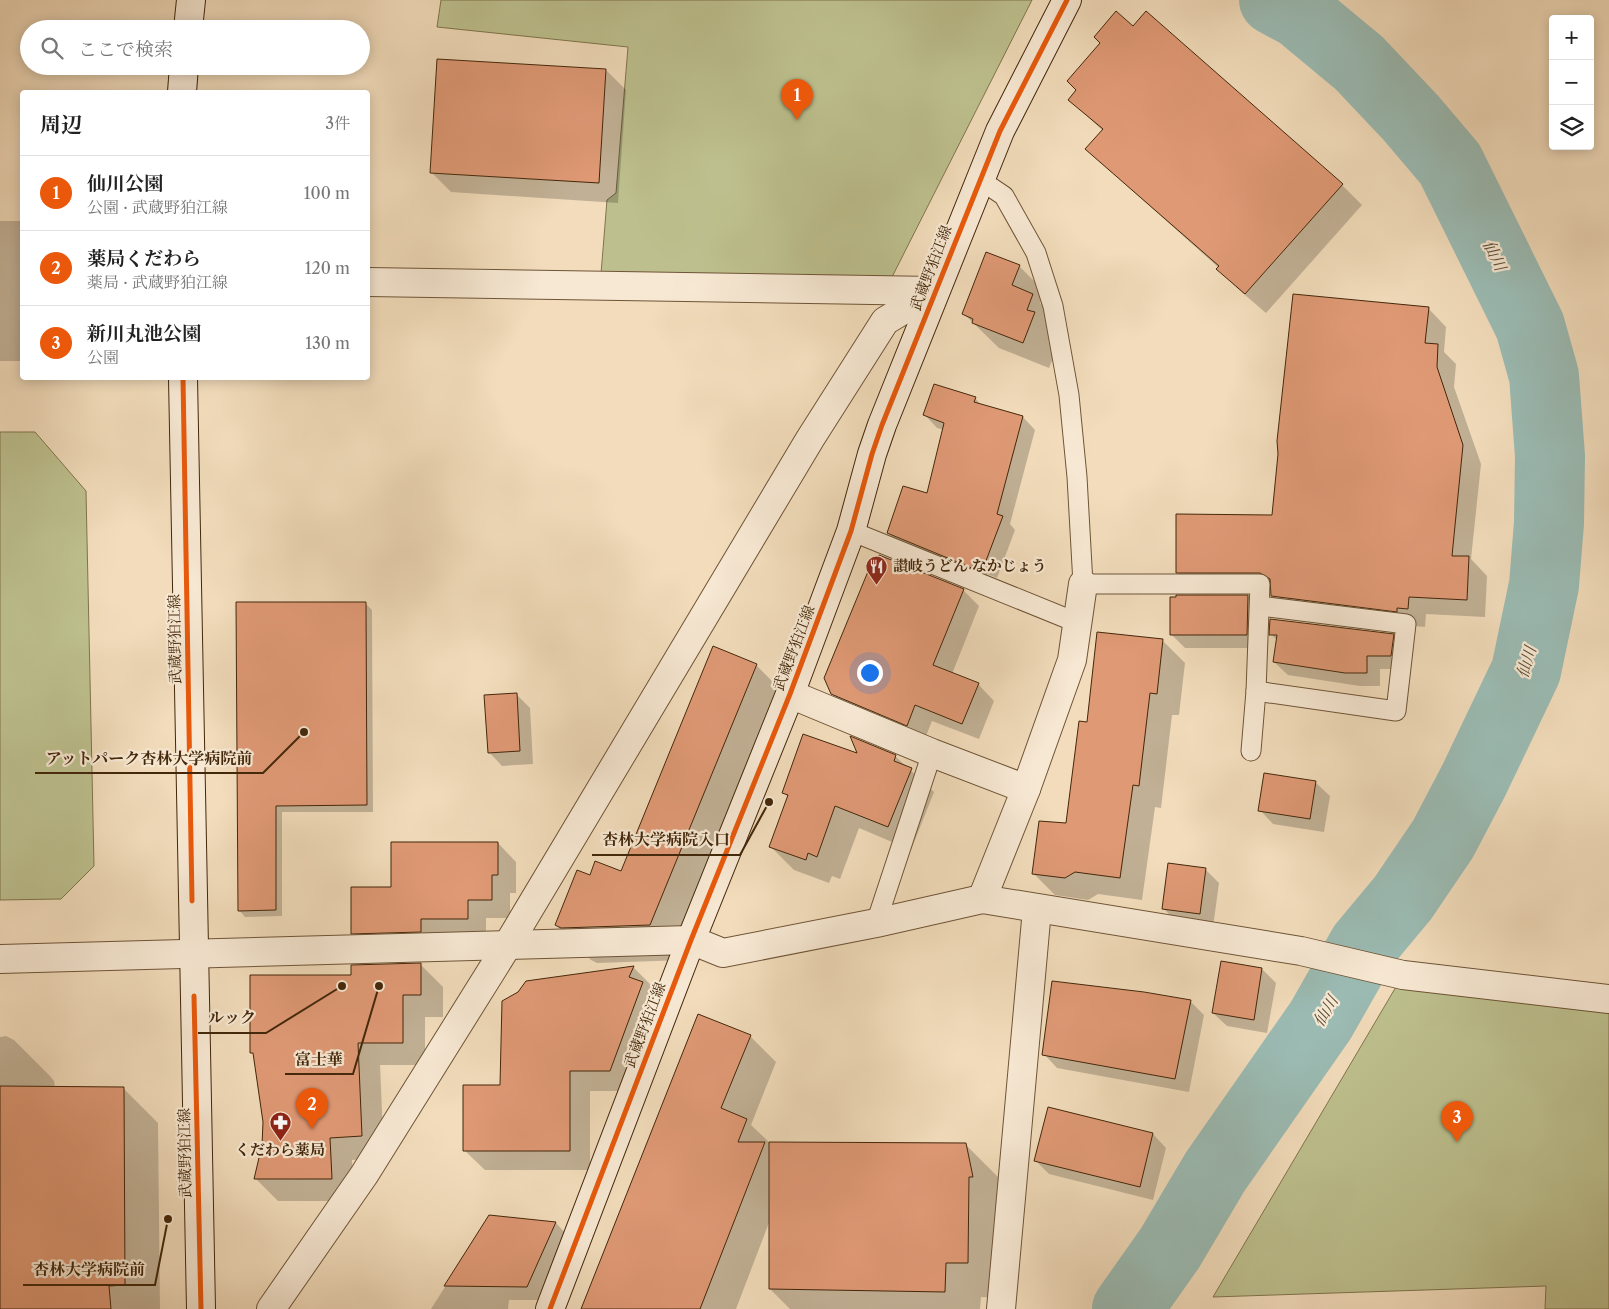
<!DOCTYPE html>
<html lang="ja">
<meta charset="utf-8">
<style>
:root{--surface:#fff;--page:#f2f2f2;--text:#222;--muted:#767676;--line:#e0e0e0;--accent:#ea580c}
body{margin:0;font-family:"Libre Caslon Text","Noto Serif JP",serif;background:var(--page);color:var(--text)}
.controls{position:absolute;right:15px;top:15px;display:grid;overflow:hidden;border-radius:5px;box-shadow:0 2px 12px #0003}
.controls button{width:45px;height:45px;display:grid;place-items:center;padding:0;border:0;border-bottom:1px solid var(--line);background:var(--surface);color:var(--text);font:25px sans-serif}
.you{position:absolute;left:869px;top:672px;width:18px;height:18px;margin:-12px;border:4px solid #fff;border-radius:50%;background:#1a73e8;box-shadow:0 0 0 8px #1a73e833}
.badge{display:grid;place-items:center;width:32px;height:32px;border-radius:50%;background:var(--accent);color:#fff;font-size:16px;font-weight:700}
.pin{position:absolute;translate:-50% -41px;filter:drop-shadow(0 1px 2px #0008)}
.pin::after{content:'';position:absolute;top:26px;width:18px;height:15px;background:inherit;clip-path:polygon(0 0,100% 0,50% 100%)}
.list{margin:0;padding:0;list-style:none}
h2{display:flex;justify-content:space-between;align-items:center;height:65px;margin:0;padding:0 20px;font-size:21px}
h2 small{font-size:16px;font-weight:400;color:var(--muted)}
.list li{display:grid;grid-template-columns:32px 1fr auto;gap:15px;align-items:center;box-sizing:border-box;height:75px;padding:0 20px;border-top:1px solid var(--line)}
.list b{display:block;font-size:19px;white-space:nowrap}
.list p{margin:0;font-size:16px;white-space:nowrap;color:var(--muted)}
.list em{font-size:16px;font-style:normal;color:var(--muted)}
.icon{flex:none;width:28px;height:28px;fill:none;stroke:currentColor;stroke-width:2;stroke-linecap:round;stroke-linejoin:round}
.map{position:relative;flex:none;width:1609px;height:1309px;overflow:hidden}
.search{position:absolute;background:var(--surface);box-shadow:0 2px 12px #0003;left:20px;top:20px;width:350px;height:55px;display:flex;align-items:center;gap:12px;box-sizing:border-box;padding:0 18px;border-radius:28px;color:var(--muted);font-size:19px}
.panel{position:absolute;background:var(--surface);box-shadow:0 2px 12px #0003;left:20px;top:90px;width:350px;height:290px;border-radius:5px}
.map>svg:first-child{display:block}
.green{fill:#bdc08e;stroke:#80744c}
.shadow{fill:#0003}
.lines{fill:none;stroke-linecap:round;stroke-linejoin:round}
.river{stroke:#9bbbb3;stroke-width:70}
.building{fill:#df9975;stroke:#43270a}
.service-casing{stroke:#6f5436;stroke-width:21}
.minor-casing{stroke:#6f5436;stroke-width:30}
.tertiary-casing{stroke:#6f5436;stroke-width:30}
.secondary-casing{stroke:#43270a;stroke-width:30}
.service{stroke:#f7e8d3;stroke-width:19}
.minor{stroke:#f7e8d3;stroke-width:28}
.tertiary{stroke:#f7e8d3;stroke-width:28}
.secondary{stroke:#f7e8d3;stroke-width:28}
.cycleway-casing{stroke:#f7e8d3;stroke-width:8}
.cycleway{stroke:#e8590c;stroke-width:5}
.labels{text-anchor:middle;stroke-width:4.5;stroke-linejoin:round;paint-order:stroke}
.street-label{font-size:15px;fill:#43270a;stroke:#f7e8d3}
.poi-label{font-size:15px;font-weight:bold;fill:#43270a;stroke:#f7e8d3;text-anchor:start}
.water-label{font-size:16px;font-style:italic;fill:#594c34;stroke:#f7e8d3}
.leader{fill:none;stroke:#43270a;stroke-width:2}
.callout-dot{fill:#43270a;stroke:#f7e8d3;stroke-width:2}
.callout-label{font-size:16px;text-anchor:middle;font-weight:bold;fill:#43270a;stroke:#f7e8d3;stroke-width:4.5;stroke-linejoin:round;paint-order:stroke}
</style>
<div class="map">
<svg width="1609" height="1309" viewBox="0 0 1609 1309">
<rect width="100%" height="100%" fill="#f2dcbb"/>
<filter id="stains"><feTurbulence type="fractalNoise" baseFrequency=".004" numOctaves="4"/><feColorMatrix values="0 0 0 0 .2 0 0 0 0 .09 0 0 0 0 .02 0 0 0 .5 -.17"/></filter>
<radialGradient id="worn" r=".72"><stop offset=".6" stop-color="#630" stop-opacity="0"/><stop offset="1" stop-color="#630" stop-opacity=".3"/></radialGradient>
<g class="green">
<path d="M 441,0 L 1032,0 L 892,277 L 601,274 L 607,200 L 616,193 L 628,47 L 437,27 Z"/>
<path d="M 0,432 L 35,432 L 86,491 L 94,866 L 61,899 L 0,900 Z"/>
<path d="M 1403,975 L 1609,999 L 1609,1309 L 1545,1309 L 1546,1286 L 1213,1297 Z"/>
</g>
<g class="shadow">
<path d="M 1133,28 L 1342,185 L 1362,205 L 1266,313 L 1238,289 L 1218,269 L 1219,268 L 1086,149 L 1103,131 L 1069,99 Z"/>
<path d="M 606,70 L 626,90 L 618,203 L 451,192 L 431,172 Z"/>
<rect x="0" y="221" width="22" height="140"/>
<path d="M 1019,266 L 1045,292 L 1040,303 L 1059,321 L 1061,339 L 1049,368 L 999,348 L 963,313 Z"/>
<path d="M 1428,308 L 1446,327 L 1444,352 L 1456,364 L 1454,387 L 1481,464 L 1471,559 L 1487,576 L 1485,617 L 1426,614 L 1425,627 L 1290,614 L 1272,595 L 1272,591 L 1196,591 L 1177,572 L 1273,517 Z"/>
<path d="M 975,398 L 982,406 L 1023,417 L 1035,430 L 1010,524 L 1015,530 L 997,578 L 987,574 L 985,580 L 901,546 L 888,533 L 928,495 L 944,430 L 937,428 L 925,415 Z"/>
<path d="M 963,590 L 979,606 L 952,674 L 978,684 L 994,701 L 979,739 L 932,721 L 924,741 L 849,710 L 832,694 Z"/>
<path d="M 1248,596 L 1261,610 L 1260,648 L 1185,648 L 1171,634 Z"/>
<path d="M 365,603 L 372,610 L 373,812 L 282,812 L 282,916 L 245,917 L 239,910 L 237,604 Z"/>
<path d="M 1271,634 L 1393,635 L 1407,649 L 1404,669 L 1380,669 L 1380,686 L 1360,686 L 1288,675 L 1274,662 L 1278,641 Z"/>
<path d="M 1162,640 L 1185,663 L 1179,715 L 1172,715 L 1161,808 L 1155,807 L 1142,900 L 1098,894 L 1088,900 L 1055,895 L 1033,873 L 1067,825 L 1088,723 Z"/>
<path d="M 756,665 L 791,700 L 685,960 L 597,963 L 591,960 L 556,925 L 590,876 L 622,873 Z"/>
<path d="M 516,694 L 530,708 L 533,764 L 502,766 L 489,752 Z"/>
<path d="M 860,755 L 895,756 L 934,792 L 911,850 L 859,828 L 840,879 L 832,876 L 829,883 L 794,870 L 771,847 L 788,797 L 784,793 Z"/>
<path d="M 1265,774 L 1316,783 L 1330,796 L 1324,832 L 1273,824 L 1260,810 Z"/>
<path d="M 498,843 L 516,862 L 516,893 L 510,893 L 510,918 L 486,918 L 486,937 L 371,952 L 353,933 L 392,888 Z"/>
<path d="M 1169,865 L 1206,870 L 1219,883 L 1213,927 L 1177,922 L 1163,908 Z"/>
<path d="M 1222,963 L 1262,969 L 1276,983 L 1267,1033 L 1227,1026 L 1213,1013 Z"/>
<path d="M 420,964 L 443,987 L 443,1017 L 425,1017 L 425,1065 L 380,1065 L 384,1158 L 352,1160 L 354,1201 L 278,1201 L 256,1179 L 263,1145 L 264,1122 L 255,1055 L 252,1052 L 353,977 Z"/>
<path d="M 633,967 L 653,987 L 651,992 L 663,1003 L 630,1091 L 590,1091 L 590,1170 L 485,1170 L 464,1150 L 501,1086 Z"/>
<path d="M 1190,1001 L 1204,1015 L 1189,1092 L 1057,1068 L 1044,1054 Z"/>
<path d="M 6,1036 L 14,1040 L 50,1076 L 54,1081 L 55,1088 L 123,1088 L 158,1123 L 160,1309 L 0,1309 L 0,1037 Z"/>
<path d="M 750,1036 L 776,1062 L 751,1125 L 770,1143 L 965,1144 L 1000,1179 L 1002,1298 L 981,1297 L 980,1309 L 790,1309 L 770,1289 L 770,1220 L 736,1309 L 590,1309 Z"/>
<path d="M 1049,1109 L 1153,1134 L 1166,1148 L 1153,1200 L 1049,1174 L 1036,1161 Z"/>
<path d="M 489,1217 L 556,1223 L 569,1237 L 540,1300 L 509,1300 L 508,1309 L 431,1309 Z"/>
</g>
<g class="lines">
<path class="river" d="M 1127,1309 L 1170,1248 L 1215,1172 L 1321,1020 L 1363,946 L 1403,898 L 1443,839 L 1474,780 L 1526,671 L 1544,585 L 1549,523 L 1550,456 L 1544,376 L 1530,326 L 1450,164 L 1411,118 L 1359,63 L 1300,14 L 1274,0"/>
</g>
<g class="building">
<path d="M 1116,11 L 1133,26 L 1146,11 L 1343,184 L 1245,294 L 1216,269 L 1219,266 L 1085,149 L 1103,129 L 1068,100 L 1076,90 L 1067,81 L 1100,43 L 1094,37 Z"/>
<path d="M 437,59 L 606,69 L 599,183 L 430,173 Z"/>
<path d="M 986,252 L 1020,265 L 1012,285 L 1033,294 L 1027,310 L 1035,312 L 1023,343 L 972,323 L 973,319 L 962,314 Z"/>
<path d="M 1293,294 L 1429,307 L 1425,343 L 1438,344 L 1437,367 L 1463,445 L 1452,556 L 1469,556 L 1467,600 L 1409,597 L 1408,609 L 1397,608 L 1397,612 L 1271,596 L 1270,579 L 1260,573 L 1176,573 L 1176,514 L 1272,515 L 1278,454 L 1277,441 Z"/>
<path d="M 934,384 L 976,397 L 974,402 L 1023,416 L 997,514 L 1003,516 L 984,566 L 974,562 L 972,568 L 887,533 L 903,486 L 927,493 L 944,423 L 923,415 Z"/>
<path d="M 879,555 L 964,589 L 933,665 L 979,683 L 962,724 L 915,705 L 907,726 L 831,694 L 824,678 L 869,569 L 874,571 Z"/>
<path d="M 1176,595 L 1248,595 L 1247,635 L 1170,635 L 1170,597 L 1176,597 Z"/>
<path d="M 236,602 L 366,602 L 367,805 L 276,806 L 276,910 L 238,911 Z"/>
<path d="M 1270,619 L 1394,634 L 1391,656 L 1367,656 L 1367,673 L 1345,673 L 1273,662 L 1277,635 L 1269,635 Z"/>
<path d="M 1097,632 L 1163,639 L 1157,694 L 1150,693 L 1139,786 L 1133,785 L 1120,878 L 1075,872 L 1065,878 L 1032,874 L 1039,821 L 1066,823 L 1079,721 L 1087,722 Z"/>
<path d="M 713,646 L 757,664 L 650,925 L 561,928 L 555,925 L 577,870 L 590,875 L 595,861 L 621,871 Z"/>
<path d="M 517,693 L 520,751 L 488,753 L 484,695 Z"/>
<path d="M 803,734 L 857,753 L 850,736 L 896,755 L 894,761 L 912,768 L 888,827 L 835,806 L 817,857 L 808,853 L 806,860 L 769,847 L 788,795 L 782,793 Z"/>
<path d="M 1264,773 L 1316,781 L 1310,819 L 1258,811 Z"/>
<path d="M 391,842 L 498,842 L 498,875 L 492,875 L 492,900 L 468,900 L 468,919 L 421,919 L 421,932 L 351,934 L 351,887 L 391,887 Z"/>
<path d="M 1168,863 L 1206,868 L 1200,914 L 1162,909 Z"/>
<path d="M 1221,961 L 1262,968 L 1254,1020 L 1212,1013 Z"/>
<path d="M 421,963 L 421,995 L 403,995 L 403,1043 L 358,1043 L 362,1136 L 330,1138 L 332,1179 L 254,1179 L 262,1145 L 263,1122 L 253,1053 L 250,1053 L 250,975 L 351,975 L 351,965 Z"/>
<path d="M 634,966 L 629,977 L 643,982 L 610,1071 L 570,1071 L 570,1151 L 463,1151 L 463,1085 L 500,1085 L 502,1001 L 518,992 L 526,981 Z"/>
<path d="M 1052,981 L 1144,992 L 1191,1000 L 1175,1079 L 1042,1055 Z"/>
<path d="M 698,1014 L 751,1035 L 721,1108 L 747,1119 L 738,1142 L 765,1142 L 700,1309 L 581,1309 Z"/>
<path d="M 0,1086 L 124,1087 L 125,1285 L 109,1286 L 111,1309 L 0,1309 Z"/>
<path d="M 1048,1107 L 1153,1133 L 1140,1187 L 1034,1161 Z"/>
<path d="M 769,1142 L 966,1143 L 973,1177 L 969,1177 L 968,1263 L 946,1263 L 945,1292 L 769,1289 Z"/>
<path d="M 489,1215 L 556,1222 L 527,1287 L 444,1286 Z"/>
</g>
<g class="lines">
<defs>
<g id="service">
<path d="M 979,179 L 1004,196 L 1036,253 L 1053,306 L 1069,395 L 1077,477 L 1083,584 L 1260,584 L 1256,691 L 1251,751"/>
<path d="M 851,531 L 1078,623"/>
<path d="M 1256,691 L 1396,711 L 1406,624 L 1260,606"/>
<path d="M 876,923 L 932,753"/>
</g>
<g id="minor">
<path d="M 368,282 L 935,291"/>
<path d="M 790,694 L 932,753 L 1026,789"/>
<path d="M 982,899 L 1026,789 L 1072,660 L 1083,584"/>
<path d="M 691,940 L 723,953 L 876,923 L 982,899 L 1301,951 L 1403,975 L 1609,999"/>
<path d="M 271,1309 L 364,1175 L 507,946 L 810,439 L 885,321 L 935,291"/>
<path d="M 1001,1309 L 1037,909"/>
</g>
<path id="tertiary" d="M 0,959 L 691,940"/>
<g id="secondary">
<path d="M 188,29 L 191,0"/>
<path d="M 182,92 L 184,66"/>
<path d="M 183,378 L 201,1309"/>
<path d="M 550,1309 L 691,940 L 790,694 L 851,531 L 872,454 L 882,425 L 1000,131 L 1067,0"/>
</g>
</defs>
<use href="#service" class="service-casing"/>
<use href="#minor" class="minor-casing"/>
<use href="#tertiary" class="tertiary-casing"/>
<use href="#secondary" class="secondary-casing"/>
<use href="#service" class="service"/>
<use href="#minor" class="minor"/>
<use href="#tertiary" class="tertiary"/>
<use href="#secondary" class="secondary"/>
<defs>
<g id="cycleway">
<path d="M 183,378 L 192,901"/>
<path d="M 194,996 L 201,1309"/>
<path d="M 550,1309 L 691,940 L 790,694 L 851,531 L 872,454 L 882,425 L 1000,131 L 1067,0"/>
</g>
</defs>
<use href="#cycleway" class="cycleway-casing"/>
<use href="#cycleway" class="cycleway"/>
</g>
<defs>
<symbol id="restaurant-pin" viewBox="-11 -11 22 30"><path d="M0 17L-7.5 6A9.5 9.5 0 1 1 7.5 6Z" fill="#8f2418" stroke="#f7e8d3"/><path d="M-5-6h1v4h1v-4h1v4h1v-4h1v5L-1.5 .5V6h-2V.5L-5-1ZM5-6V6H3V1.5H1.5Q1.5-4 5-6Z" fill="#fff"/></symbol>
<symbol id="pharmacy-pin" viewBox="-11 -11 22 30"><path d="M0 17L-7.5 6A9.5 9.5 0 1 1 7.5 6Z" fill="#8f2418" stroke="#f7e8d3"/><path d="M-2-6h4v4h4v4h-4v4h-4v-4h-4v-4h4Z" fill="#fff"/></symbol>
</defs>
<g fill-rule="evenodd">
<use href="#restaurant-pin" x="864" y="554" width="25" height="34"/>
<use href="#pharmacy-pin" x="268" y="1110" width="25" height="34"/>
</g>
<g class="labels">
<g class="street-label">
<text transform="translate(931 268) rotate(-69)" y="5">武蔵野狛江線</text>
<text transform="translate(175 639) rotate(-91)" y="5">武蔵野狛江線</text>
<text transform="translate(794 648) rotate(-69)" y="5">武蔵野狛江線</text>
<text transform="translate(645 1025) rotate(-69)" y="5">武蔵野狛江線</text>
<text transform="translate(185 1153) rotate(-91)" y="5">武蔵野狛江線</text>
</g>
<g class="poi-label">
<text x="893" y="571">讃岐うどん なかじょう</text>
<text x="280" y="1155" text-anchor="middle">くだわら薬局</text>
</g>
<g class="water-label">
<text transform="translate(1495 255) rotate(64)" y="6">仙川</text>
<text transform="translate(1526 662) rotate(-74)" y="6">仙川</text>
<text transform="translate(1325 1011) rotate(-59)" y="6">仙川</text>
</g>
</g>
<path class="leader" d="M304 732L263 773H35M769 802L740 855H592M342 986L266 1033H198M379 986L353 1074H285M168 1219L155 1285H23"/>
<g class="callout-dot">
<circle cx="304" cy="732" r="5"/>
<circle cx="769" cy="802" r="5"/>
<circle cx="342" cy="986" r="5"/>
<circle cx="379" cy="986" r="5"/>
<circle cx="168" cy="1219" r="5"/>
</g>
<g class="callout-label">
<text x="149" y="764">アットパーク杏林大学病院前</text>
<text x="666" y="845">杏林大学病院入口</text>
<text x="232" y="1023">ルック</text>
<text x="319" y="1065">富士華</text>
<text x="89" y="1275">杏林大学病院前</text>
</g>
<rect width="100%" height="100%" filter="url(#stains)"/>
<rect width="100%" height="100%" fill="url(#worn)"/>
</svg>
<div class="controls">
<button>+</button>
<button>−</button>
<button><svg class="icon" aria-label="layers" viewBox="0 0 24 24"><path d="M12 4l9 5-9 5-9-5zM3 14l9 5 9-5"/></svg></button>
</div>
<div class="you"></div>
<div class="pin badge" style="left:797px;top:120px">1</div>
<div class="pin badge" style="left:312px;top:1129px">2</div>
<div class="pin badge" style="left:1457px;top:1142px">3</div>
<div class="search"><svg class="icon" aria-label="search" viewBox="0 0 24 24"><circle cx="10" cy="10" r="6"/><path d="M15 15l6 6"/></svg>ここで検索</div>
<section class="panel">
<h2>周辺<small>3件</small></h2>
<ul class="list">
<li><span class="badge">1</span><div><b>仙川公園</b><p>公園 · 武蔵野狛江線</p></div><em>100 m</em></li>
<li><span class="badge">2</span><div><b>薬局くだわら</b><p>薬局 · 武蔵野狛江線</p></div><em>120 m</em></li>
<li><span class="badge">3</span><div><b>新川丸池公園</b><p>公園</p></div><em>130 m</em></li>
</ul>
</section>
</div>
